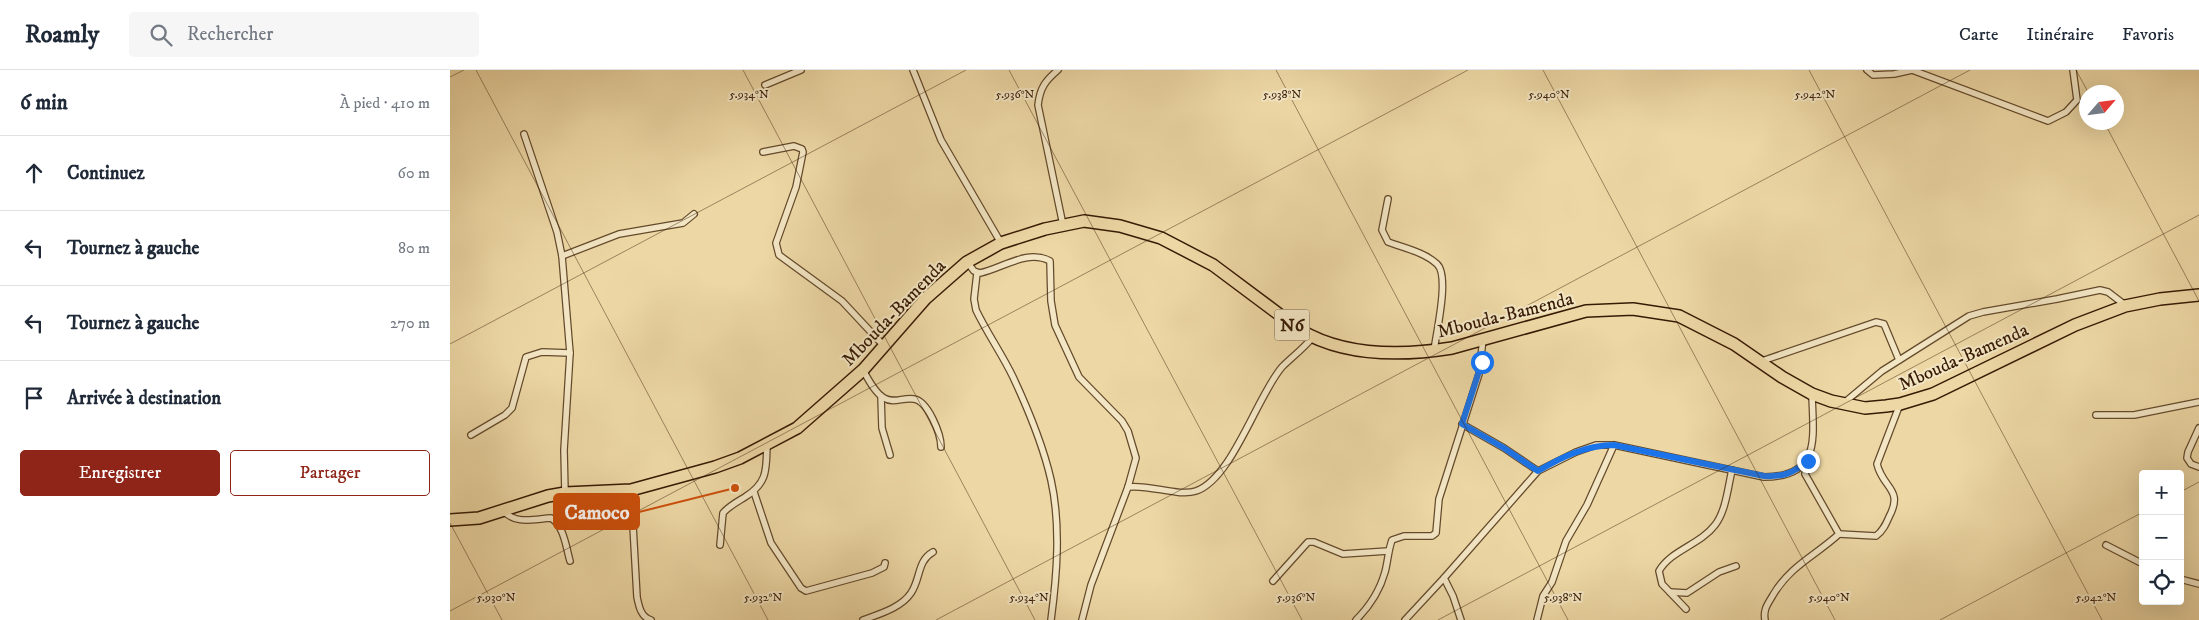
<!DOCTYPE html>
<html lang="fr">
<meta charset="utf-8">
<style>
:root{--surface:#fff;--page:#f6f6f7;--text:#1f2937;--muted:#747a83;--line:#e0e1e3;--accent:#8f2418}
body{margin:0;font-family:"IM FELL DW Pica",serif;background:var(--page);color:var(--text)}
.controls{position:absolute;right:15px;bottom:15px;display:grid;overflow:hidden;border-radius:5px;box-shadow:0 5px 20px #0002}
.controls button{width:45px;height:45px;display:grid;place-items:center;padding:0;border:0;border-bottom:1px solid var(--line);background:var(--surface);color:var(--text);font:25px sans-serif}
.compass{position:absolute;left:1629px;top:15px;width:45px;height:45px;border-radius:50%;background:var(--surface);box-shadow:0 5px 20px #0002;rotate:62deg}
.stop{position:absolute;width:15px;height:15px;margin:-11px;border:4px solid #1a73e8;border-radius:50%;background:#fff}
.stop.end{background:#1a73e8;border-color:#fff;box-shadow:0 1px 5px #0008}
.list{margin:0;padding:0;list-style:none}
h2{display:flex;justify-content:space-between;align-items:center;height:65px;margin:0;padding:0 20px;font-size:21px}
h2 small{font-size:16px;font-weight:400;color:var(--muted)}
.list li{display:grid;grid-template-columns:32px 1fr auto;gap:15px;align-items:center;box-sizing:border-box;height:75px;padding:0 20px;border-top:1px solid var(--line)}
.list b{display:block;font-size:19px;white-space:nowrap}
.list em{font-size:16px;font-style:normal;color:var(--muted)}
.actions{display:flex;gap:10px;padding:15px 20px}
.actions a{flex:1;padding:11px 0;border:1px solid var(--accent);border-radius:5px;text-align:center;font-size:18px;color:var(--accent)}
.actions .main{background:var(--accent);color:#fff}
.icon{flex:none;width:28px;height:28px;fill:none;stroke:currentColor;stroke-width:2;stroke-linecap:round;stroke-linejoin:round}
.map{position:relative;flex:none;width:1749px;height:550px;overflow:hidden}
header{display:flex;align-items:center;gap:30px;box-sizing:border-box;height:70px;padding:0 25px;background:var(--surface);border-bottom:1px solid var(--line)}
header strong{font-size:24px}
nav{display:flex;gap:28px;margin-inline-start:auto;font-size:18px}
.search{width:350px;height:45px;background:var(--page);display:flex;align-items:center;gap:12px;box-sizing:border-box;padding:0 18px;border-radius:5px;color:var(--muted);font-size:19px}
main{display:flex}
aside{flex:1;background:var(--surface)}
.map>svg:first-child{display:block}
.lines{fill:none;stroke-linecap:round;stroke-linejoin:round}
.street-casing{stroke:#644a2c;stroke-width:8}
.highway-casing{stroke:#371a04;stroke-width:14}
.street{stroke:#f3e6c4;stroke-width:5.5}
.highway{stroke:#edd8a5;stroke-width:11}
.route{stroke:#1a73e8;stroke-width:6}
.ticks{fill:none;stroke:#371a04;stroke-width:1;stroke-opacity:0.45}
.labels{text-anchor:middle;stroke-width:4;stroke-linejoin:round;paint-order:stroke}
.shield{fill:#f3e6c4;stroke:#6f573e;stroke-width:1}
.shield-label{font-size:18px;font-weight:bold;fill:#371a04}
.street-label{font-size:19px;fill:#371a04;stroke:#f3e6c4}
.ticks-label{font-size:12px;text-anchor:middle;fill:#371a04;stroke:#f3e6c4;stroke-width:4;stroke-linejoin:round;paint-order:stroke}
.leader{fill:none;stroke:#cd500b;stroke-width:2}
.callout-dot{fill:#cd500b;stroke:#f3e6c4;stroke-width:2}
.callout{fill:#cd500b;stroke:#cd500b;stroke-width:2}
.callout-label{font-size:20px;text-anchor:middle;font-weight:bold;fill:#fff}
</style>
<header>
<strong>Roamly</strong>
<div class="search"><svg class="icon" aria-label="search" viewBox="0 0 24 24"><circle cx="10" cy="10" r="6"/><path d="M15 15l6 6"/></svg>Rechercher</div>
<nav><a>Carte</a><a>Itinéraire</a><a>Favoris</a></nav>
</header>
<main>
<aside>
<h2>6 min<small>À pied · 410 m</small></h2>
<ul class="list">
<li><svg class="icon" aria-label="ahead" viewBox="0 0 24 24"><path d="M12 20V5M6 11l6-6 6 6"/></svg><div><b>Continuez</b></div><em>60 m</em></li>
<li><svg class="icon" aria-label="left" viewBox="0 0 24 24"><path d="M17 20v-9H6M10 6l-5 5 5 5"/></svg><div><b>Tournez à gauche</b></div><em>80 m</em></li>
<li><svg class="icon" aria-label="left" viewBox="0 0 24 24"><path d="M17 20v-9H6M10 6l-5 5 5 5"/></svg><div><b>Tournez à gauche</b></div><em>270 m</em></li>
<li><svg class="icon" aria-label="arrive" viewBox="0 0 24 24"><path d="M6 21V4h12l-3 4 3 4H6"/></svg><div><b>Arrivée à destination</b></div></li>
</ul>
<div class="actions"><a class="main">Enregistrer</a><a>Partager</a></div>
</aside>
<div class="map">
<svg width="1749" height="550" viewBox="0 0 1749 550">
<rect width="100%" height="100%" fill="#edd8a5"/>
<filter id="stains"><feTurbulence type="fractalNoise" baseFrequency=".004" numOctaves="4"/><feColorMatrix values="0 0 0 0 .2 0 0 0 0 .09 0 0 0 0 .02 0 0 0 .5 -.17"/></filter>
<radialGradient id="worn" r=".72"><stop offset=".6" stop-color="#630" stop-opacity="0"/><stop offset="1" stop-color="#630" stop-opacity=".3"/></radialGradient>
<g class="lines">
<defs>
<g id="street">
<path d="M 463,0 L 491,70 L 551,173"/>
<path d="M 608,0 C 595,11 590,18 588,35 L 613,155"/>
<path d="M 1417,0 L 1423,5 L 1444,4 L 1462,0 L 1598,51 L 1616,42 L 1627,30 L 1623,0"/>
<path d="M 315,15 L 351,0"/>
<path d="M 74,64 L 107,162 L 112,186 L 120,283 L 114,380 L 115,423"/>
<path d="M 313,82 L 344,76 L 352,79 L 353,82 L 346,117 L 326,173 L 329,185 L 392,231 L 434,276"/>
<path d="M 938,129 L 932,160 L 938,172 C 954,178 974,182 987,194 C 1000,206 986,263 984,281"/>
<path d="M 112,186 L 169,164 L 233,153 L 244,144"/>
<path d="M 517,192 L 524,201 L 530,203 C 553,198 577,179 600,191 L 601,231 L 605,255 L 629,307 L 672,351 L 678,361 L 686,388 L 678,417 L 641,515 L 632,550"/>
<path d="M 527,203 L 524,229 L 526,240 C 537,263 552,284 563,307 C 578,339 593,375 601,410 C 611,455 607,505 601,550"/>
<path d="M 1309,292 L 1426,252 L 1434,254 L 1449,290"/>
<path d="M 413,300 C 418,309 425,323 434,328 C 444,334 453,327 464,329 C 478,331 491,364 491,377"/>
<path d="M 431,326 L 432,358 L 440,385"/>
<path d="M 1395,332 L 1432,301 L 1519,246 L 1533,242 L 1607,229 L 1650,220 L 1658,222 L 1675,235"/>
<path d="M 1646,345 L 1684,345 L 1749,332"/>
<path d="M 1012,354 L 1054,378 L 1088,401"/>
<path d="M 1749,358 L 1738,382 L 1737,388 L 1741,394 L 1749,397"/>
<path d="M 21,365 L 55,345 L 62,338 L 76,287 L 92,282 L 120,283"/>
<path d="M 678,417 C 699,414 729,427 746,421 C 782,409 807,326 832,297 C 842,287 853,279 862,268"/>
<path d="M 181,420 L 187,527 C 189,537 191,547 201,550"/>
<path d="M 304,422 L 321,473 L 351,518 L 356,521 L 422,503 L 434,497 L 435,493"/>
<path d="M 53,440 C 64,455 84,449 101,448 C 114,456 116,477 120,491"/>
<path d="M 1389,464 L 1426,466 C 1433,461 1436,454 1439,447 C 1454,419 1433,419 1427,394 L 1450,334"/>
<path d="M 270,475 L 273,443 C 279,436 287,432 295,427 C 319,412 316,398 317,373"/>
<path d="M 1656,475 L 1693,494"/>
<path d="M 1730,509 L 1749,514"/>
<path d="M 823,511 L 858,472 L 864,472 L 893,484 L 938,481"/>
<path d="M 1220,522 L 1237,523 L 1269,502 L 1286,496"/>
<path d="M 1236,539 L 1212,514 L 1209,501 C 1221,480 1250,475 1265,455 C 1276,441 1278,417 1282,400"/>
<path d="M 413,550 C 429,544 451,538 461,523 C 471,508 467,491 483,482"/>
<path d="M 906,550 C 919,537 930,520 935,502 C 938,491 938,481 942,470 L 954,466 L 982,466 L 986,463 L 989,429 L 1029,304 L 1033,269"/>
<path d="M 955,550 L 994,508"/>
<path d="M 1011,550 L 1003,526 L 994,508 L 1088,401 L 1126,382 L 1146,375 L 1164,375 L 1314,407 C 1372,407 1363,367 1362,324"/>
<path d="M 1087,550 L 1093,526 L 1102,512 L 1116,471 L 1137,435 L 1164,375"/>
<path d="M 1315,550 C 1313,539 1318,534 1323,525 C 1341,495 1365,486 1389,464 L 1355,404 L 1358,391"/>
</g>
<path id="highway" d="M 0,450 L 29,448 L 98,426 L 115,423 L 181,420 L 265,397 L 290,388 L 347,358 L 413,300 L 476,228 L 517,192 L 551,173 L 595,159 L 634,151 L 670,156 L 711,168 L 763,195 L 850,260 C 895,287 952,286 1002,278 L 1136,241 L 1183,239 L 1229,246 L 1284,274 L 1332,307 L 1362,324 L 1381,331 L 1415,338 L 1436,336 L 1450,334 L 1483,324 L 1625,255 L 1675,236 L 1710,229 L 1749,225"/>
</defs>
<use href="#street" class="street-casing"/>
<use href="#highway" class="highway-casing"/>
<use href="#street" class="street"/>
<use href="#highway" class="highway"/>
</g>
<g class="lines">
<path class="route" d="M 1032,292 L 1012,354 L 1054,378 L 1088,401 C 1112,387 1136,375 1164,375 L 1314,406 C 1334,407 1343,403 1358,391"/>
</g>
<path class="ticks" d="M 26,0 L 318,550M 293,0 L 585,550M 559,0 L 852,550M 826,0 L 1118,550M 1093,0 L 1385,550M 1359,0 L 1652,550M 1626,0 L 1638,22M 0,7 L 14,0M 1654,52 L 1749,231M 0,274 L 516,0M 1730,422 L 1749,412M 0,453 L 52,550M 0,541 L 1018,0M 486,550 L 1520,0M 988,550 L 1749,145M 1490,550 L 1693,442"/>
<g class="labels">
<rect class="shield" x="824.5" y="239.5" width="35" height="31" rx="4"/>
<g class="shield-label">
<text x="842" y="261">N6</text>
</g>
<g class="street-label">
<text transform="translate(443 242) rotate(-46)" y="7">Mbouda-Bamenda</text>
<text transform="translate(1055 244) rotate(-14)" y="7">Mbouda-Bamenda</text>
<text transform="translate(1513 286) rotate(-24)" y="7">Mbouda-Bamenda</text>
</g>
</g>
<g class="ticks-label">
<text x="299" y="28">5.934°N</text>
<text x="565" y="28">5.936°N</text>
<text x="832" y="28">5.938°N</text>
<text x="1099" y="28">5.940°N</text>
<text x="1365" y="28">5.942°N</text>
<text x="46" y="531">5.930°N</text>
<text x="313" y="531">5.932°N</text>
<text x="579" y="531">5.934°N</text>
<text x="846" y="531">5.936°N</text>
<text x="1113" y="531">5.938°N</text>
<text x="1379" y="531">5.940°N</text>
<text x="1646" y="531">5.942°N</text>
</g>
<path class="leader" d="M285 418L189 442"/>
<circle class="callout-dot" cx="285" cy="418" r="5"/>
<rect class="callout" x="104" y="424" width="85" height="35" rx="5"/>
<g class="callout-label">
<text x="147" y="449">Camoco</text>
</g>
<rect width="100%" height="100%" filter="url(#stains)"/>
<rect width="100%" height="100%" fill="url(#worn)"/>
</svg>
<div class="controls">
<button>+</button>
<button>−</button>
<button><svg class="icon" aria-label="locate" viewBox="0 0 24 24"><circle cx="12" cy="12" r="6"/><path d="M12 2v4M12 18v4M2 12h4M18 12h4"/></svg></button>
</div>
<svg class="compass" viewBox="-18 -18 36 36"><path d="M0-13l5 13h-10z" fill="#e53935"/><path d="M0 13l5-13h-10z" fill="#747a83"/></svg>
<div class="stop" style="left:1032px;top:292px"></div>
<div class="stop end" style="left:1358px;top:391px"></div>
</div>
</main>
